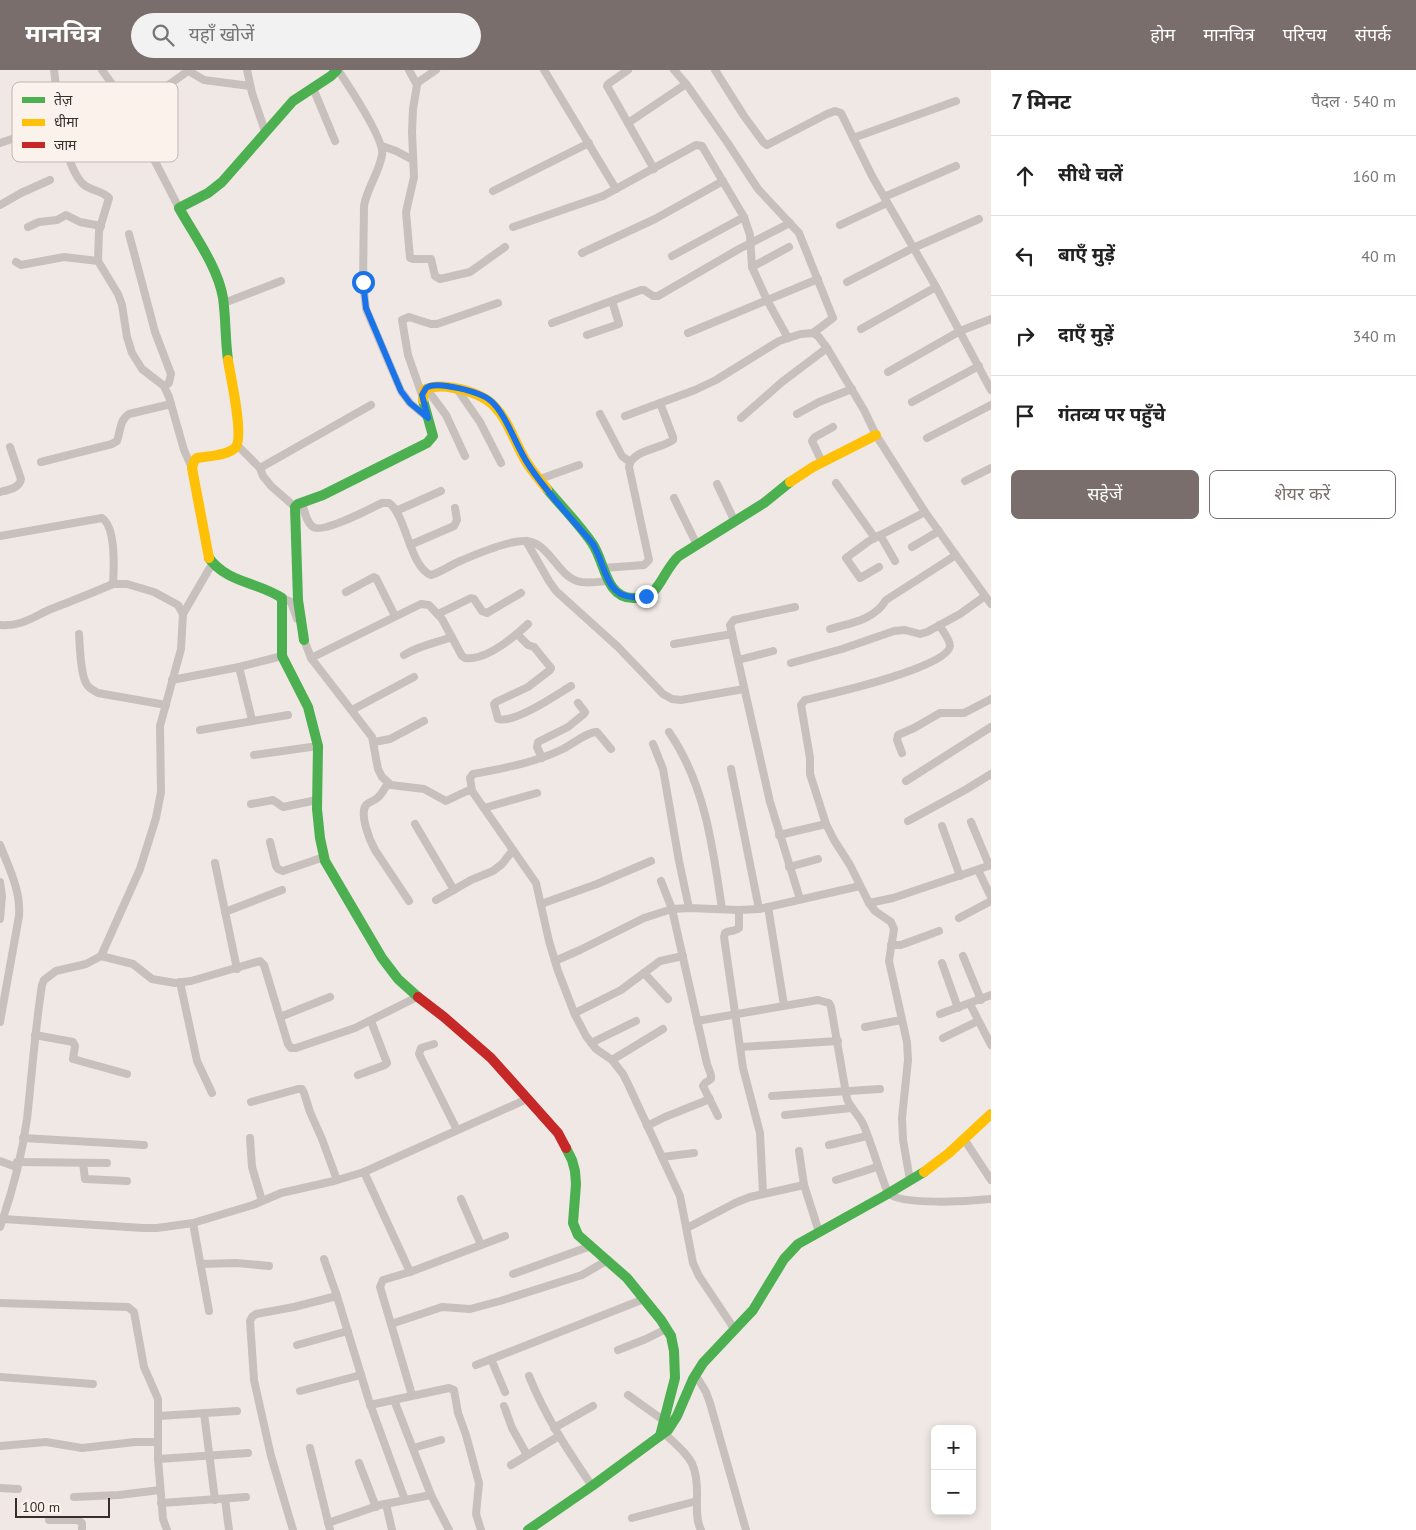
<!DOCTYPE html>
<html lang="hi">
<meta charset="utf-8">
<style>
:root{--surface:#fff;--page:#f2f2f2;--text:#222;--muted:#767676;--line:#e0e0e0;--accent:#796e6b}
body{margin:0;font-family:"PT Sans","Noto Sans Devanagari",sans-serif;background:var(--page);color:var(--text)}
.controls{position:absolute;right:15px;bottom:15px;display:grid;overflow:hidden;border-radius:8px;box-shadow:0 2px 8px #0003}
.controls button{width:45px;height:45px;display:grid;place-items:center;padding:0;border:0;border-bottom:1px solid var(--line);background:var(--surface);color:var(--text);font:25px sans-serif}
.scale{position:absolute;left:15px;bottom:12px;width:95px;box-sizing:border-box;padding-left:5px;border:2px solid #3a2d2a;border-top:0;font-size:14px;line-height:18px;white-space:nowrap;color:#3a2d2a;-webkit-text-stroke:4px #fbf2ec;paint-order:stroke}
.stop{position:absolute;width:15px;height:15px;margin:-11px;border:4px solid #1a73e8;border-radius:50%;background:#fff}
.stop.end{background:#1a73e8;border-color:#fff;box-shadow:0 1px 5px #0008}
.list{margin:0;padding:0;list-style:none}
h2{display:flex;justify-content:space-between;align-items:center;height:65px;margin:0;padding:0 20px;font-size:21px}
h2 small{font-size:16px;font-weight:400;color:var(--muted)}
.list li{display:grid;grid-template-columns:32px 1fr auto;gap:15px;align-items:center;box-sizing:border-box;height:80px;padding:0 20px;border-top:1px solid var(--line)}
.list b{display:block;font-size:19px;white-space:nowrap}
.list em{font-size:16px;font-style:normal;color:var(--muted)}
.actions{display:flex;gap:10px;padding:15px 20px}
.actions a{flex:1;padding:11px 0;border:1px solid var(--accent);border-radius:8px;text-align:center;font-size:18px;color:var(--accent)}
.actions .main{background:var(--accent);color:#fff}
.icon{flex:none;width:28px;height:28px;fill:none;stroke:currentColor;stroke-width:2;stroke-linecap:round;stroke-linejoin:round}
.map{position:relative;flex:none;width:991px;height:1460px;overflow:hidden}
header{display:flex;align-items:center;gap:30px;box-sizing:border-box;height:70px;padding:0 25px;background:var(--accent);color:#fff}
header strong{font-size:24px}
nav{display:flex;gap:28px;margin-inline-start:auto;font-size:18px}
.search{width:350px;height:45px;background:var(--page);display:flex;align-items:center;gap:12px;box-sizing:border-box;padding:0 18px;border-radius:28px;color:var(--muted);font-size:19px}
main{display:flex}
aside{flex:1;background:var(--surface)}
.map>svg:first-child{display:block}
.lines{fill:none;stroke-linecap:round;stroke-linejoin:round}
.street{stroke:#c8c0bd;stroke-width:8}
.fast{stroke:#4caf50;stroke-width:10}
.slow{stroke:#ffc107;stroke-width:10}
.jam{stroke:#c62828;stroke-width:10}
.route{stroke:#1a73e8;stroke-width:6}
.key{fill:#fbf2ec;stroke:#c1b7b2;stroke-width:1}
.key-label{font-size:14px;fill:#3a2d2a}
</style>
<header>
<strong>मानचित्र</strong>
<div class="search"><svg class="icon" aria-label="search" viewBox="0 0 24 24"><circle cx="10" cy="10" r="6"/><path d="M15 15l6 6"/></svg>यहाँ खोजें</div>
<nav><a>होम</a><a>मानचित्र</a><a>परिचय</a><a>संपर्क</a></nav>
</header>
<main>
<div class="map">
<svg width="991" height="1460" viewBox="0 0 991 1460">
<rect width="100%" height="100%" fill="#efe8e4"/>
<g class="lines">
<g class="street">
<path d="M 54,0 C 58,30 62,91 82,113 C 89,121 102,120 109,128 L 99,161 L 98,191 L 118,224 L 122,235 L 127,267 L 132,283 L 142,299 L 164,316 L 169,327 L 184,380 L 192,398"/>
<path d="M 102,0 L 124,31 L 179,138"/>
<path d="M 187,0 L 204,10 L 250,16"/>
<path d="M 247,0 L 252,23 L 265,61"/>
<path d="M 338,0 C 348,15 385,70 382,85 C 379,103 367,118 364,136 L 363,212 L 366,239 L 401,321 L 410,333 L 428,348"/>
<path d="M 409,0 L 417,15 L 413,39 L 412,62 L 414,107 L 406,142 L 410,188 L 413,189 L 431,189 L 435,206 L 440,209 L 470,202 L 505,177"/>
<path d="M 544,0 L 616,119"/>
<path d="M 628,0 L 608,14 L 607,16 L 654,99"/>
<path d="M 674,0 L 687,15 L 727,72 L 758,119 L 799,163 L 833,248 L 813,263"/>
<path d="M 715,0 L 744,46 L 763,72 L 767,75 L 827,44 L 835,41 L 841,43 L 872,106 L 936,217 L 991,320"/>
<path d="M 417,13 L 436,0"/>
<path d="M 313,18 L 335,71"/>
<path d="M 133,47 L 167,16 L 188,1"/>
<path d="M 628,53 L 686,14"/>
<path d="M 853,68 L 956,31"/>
<path d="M 0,73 L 12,69"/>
<path d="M 382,76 L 396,81 L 413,90"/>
<path d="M 493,121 L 589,73"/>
<path d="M 884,127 L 956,96"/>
<path d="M 0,135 L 21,123 L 50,110"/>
<path d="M 840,155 L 887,133"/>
<path d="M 28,157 L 39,152 L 57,150 L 66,145 L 80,152 L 101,156"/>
<path d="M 513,157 L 603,126 L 696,75 L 702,76 L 744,147 L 750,165 L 752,197 L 767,230 L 788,268"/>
<path d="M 129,164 L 155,262 L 171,304 L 169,313 L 164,316"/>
<path d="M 582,183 L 655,149 L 723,111"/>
<path d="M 672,186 L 744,147"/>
<path d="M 16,192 L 21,195 L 64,187 L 98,191"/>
<path d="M 752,197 L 789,177"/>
<path d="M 847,212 L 913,178 L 979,149"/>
<path d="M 224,233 L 281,211"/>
<path d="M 552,253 L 641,220 L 644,220 L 653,226 L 658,226 L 739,179 L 790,153"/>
<path d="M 861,259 L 936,217"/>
<path d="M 688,263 L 818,209"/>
<path d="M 587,265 L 619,254 L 612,231"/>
<path d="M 888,302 L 960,261 L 991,249"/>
<path d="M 426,318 L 446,345 L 465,386"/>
<path d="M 457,319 L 480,352 L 501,393"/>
<path d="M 422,325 L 408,285 L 402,250 L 409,247 L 431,254 L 437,254 L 498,233"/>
<path d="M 912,332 L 979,296"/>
<path d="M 600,344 L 622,386 L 630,392"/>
<path d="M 797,344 L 819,332 L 852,319"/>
<path d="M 625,346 L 695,320 L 716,310 L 779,271 L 801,264 L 813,263 L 818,266 L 827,278 L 864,340 L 876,365 L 925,442 L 991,534"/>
<path d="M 741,348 L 782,312 L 827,278"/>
<path d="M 927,368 L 991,335"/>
<path d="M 238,376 L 260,398 L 263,406 L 271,416 L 295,437"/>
<path d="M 41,392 L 112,374 L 117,371 C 121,360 119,351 129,344 L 171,334"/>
<path d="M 822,392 L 812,371 L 815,367 L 833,357"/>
<path d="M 260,398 L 371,335"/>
<path d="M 540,409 L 579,395"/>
<path d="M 965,411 L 991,398"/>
<path d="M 836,413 L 875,468"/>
<path d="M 717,414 L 735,452"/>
<path d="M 0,422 C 8,420 20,418 21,409 L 10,377"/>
<path d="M 674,428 L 697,475"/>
<path d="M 302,432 C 304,440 306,452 313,457 C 323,464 371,438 382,433 L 389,433 C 406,444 410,498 431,505 C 441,502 449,496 458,492 C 474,485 507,471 524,471 C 548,470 556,504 577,511 C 586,514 598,512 607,511"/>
<path d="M 396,441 L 441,421"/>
<path d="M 880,465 L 895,491"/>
<path d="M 0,466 L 102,448 C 116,457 114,499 113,514"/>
<path d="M 526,471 L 549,511 L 556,521 L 618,577 L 663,624 L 672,629 L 681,630 L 744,619"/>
<path d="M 410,475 L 454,456 L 457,450 L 455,438"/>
<path d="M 912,477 L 939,461"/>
<path d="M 879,497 L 860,508 L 846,488 L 869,471 L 925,442"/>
<path d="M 603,498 L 644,495 L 649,490 L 629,397 C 631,380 661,379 673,370 L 673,367 L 660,333"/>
<path d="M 346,522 L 374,507 L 376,508 L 395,546"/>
<path d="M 282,528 L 291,532 L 297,549"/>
<path d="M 795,537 L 734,550 L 730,555 L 770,732 L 800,829"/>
<path d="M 183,544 L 212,494"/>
<path d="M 438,544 L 471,528 L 474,529 L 482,541 L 487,543 L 521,523"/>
<path d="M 0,555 C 21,557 33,547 51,539 C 72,531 92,523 113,514 L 127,514 L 154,522 L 178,535 L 183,544 L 181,579 L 160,656 L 161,722 L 156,748 L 140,799 L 101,886 L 86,894 L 56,901 L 44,910 L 42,915 C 35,959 32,1004 27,1049 C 22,1085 12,1123 0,1157"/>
<path d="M 830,559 C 851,553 874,550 886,530 L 956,485"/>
<path d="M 79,564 C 80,577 80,602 86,613 C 88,618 93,620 98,623 L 166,635"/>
<path d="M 517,564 L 528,575 L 534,577 L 551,598 L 550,600 L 528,617 L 496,632 L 494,634 L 498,649 C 514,654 556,625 571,616"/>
<path d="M 303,567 L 311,588 L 372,667 L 378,699 L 382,707 L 391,715 L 424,719 L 446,731 L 467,721 L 472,721 L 536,813 L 549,871 L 558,901 L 575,945 L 586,966 L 596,979 L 612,990 L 623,1004 L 628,1014 L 680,1126 L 693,1193 L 699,1206 L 735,1260"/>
<path d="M 674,574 L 732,564"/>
<path d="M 404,585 C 418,576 435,573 452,567"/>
<path d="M 311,588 L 421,534 L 429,535 L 442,549 L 462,586 L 465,588 C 486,591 514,567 528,554"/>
<path d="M 738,590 L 773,581"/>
<path d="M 791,593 L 842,579 L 894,561 L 905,560 L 920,564 L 927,562 L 960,544 L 985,526"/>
<path d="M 239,597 L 252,650"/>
<path d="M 172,610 L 239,597 L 282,586"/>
<path d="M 352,640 L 414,607"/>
<path d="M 200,660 L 288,645"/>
<path d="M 669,662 C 705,714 713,778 722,839"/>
<path d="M 374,672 L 390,669 L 424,651"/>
<path d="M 653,674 L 663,699 L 679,791 L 689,838"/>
<path d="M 902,683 L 897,670 L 898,665 L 914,658 L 940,643 L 964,643 L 991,629"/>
<path d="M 254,685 L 318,676"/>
<path d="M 542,688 L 537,677 L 538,672 L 568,657 L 584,644 L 585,642 L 578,633"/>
<path d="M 731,699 L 759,839"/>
<path d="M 906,711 L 991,657"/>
<path d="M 388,713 C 384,719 382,725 376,729 C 373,731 369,732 366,735 C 359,744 370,771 375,780 L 409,831"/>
<path d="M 472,721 L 470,708 L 473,704 C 504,698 534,693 563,679 C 571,675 589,661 597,662 L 611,679"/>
<path d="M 251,734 L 273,730 L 283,737 L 317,730"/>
<path d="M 484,738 L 537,723"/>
<path d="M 908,751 L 965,720 L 991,704"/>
<path d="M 971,752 L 989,795"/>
<path d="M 415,754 L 454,820"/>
<path d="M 942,756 L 960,806"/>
<path d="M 779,765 L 826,754"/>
<path d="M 270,772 L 276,796 L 278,799 L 283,801 L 324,787"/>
<path d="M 0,775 C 9,798 21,821 19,846 L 0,952"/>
<path d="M 215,793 L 237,899"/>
<path d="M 789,797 L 818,789"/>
<path d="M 978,800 L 991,827"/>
<path d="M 661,811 L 672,839 L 707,994 L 711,1005 L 711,1009 L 705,1013 L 703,1016 L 718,1046"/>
<path d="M 0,812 L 2,826 L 0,849"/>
<path d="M 436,830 L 471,810 L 493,801 L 502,794 L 513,780"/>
<path d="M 869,833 L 893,828 L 991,795"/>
<path d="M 541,834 L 597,814 L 651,791"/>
<path d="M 768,837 L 784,935"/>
<path d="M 739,840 L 739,858 C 735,862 729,860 725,863 L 724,867 L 743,998 L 760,1063 L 763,1123"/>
<path d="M 225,842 L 282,820"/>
<path d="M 959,848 L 991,831"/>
<path d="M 891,875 L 901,875 L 939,861"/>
<path d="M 101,886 L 133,894 L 152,909 L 175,913 L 191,911 L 260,891 L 264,895 L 288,974 L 291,978 L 296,978 L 355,958 L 417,927"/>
<path d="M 963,886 L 981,930"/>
<path d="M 555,891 L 580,880 L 644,848 L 672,839 L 689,838 L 739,840 L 759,839 L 860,816"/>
<path d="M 942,893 L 958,938"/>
<path d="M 644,903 L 668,929"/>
<path d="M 180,912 L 197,991 L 212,1023"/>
<path d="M 970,934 L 991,975"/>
<path d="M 575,943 L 621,920 L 660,891 L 683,886"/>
<path d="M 940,944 L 991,925"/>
<path d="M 280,947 L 330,927"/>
<path d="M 697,951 L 818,930 L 829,933 L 831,937 L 847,1029 C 851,1039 860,1046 864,1056 C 873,1078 879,1101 888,1123 C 901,1136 972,1131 991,1129"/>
<path d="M 865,957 L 901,950"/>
<path d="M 35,965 L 73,972 L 75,976 L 73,989 L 127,1004"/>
<path d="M 943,968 L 978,951"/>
<path d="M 591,973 L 636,951"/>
<path d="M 434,974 L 421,978 L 419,984 L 457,1060"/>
<path d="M 741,977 L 838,971"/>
<path d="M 612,990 L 663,959"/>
<path d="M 358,1005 L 385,995 L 387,993 L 371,951"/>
<path d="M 772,1026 L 880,1019"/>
<path d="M 251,1032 L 298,1019 L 302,1019 L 304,1023 L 310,1042 L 322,1069 L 337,1110"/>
<path d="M 785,1045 L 851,1038"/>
<path d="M 647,1056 L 665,1047 L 710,1029"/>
<path d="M 23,1068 L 144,1075"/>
<path d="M 250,1068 L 252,1097 L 262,1131"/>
<path d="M 964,1069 L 991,1110"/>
<path d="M 829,1075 L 867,1066"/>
<path d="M 799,1081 L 804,1115 L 819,1162"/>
<path d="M 662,1087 L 694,1083"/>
<path d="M 0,1091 L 16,1097"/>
<path d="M 17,1092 L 107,1093"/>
<path d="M 83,1093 L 85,1109 L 127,1111"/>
<path d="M 364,1102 L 410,1202"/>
<path d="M 836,1110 L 877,1097"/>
<path d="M 910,1110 L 903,1070 L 902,1048 L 908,990 L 907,972 L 889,891 L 894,859 L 891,852 L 875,841 L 869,833 L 850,795 L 834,770 L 826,754 L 810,704 L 810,688 L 801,635 L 805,630 C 826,625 948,598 950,576 C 950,570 943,561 939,555"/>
<path d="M 461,1129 L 481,1175"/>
<path d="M 3,1149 L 143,1158 L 157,1158 L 193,1153 L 253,1135 L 281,1123 L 334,1111 L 364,1102 L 527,1029"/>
<path d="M 193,1153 L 209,1241"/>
<path d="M 687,1158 L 735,1133 L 750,1127 L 804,1115"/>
<path d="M 324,1189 L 336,1223 L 369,1331 L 405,1430"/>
<path d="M 201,1194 L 236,1193 L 269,1196"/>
<path d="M 513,1204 L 591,1176"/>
<path d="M 0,1233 L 128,1237 L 134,1242 L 144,1297 L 158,1329 L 158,1389 L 163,1449 L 167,1460"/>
<path d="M 391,1254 L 442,1237 L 470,1239 L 500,1231 L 582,1205 L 608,1190"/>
<path d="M 297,1275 L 348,1261"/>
<path d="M 618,1280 L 646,1269 L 666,1259"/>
<path d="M 491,1289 L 505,1322"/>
<path d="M 476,1295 L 644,1229"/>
<path d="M 695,1304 L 706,1322 L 710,1333 L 746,1460"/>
<path d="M 529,1306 C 545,1346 568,1381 592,1416"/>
<path d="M 0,1307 L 93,1314"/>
<path d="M 300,1321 L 361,1305"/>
<path d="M 412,1325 L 380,1217 L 383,1210 L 410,1202 L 505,1166"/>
<path d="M 628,1325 L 663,1350"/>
<path d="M 394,1330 L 431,1425 L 449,1460"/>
<path d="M 370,1335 L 449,1318 L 454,1320 L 458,1343 L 466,1365 L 479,1413 L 476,1444 L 481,1460"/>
<path d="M 504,1336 L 512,1358 L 527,1385"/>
<path d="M 204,1343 L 215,1430"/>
<path d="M 159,1346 L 237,1341"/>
<path d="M 554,1358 L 593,1336"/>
<path d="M 664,1363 C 690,1388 698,1391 697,1429 C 697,1439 696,1451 701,1460"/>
<path d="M 0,1376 L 46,1372 L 82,1378 L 135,1372 L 158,1372"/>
<path d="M 310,1378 L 330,1460"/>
<path d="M 413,1378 L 441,1370"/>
<path d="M 158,1389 L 248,1383"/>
<path d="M 359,1393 L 376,1437"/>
<path d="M 511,1395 L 559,1366"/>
<path d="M 0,1418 L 18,1419"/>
<path d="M 74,1427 L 119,1425 L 160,1420"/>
<path d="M 225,1429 L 229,1460"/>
<path d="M 161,1433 L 246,1427"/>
<path d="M 386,1434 L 392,1460"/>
<path d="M 632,1448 L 697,1431"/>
<path d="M 49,1450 L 78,1450 L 82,1453 L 82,1460"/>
<path d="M 328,1453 L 380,1435 L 431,1425"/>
<path d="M 293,1460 L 271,1386 L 254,1310 L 250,1251 L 252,1247 L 256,1244 L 294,1237 L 337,1226"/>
</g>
<g class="fast">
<path d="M 228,290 C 225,269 226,248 223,228 C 218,197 194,165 179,138 L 208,123 L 222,112 L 293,31 L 331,6 L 337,0"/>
<path d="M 547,419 C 562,437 579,454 592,473 C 605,491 605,528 633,528 C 638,528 644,527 649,525 C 660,519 667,496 679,486 L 764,433 L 790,412"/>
<path d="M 209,488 C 227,513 258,512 282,528 L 282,586 L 308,637 L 318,676 L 317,739 L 320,768 L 325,791 L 382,888 L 398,909 L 418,927"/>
<path d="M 304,570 L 298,530 L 295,437 L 298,434 L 323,425 L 427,373 L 433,366 L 423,330"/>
<path d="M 566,1078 L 572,1090 L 575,1101 L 576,1114 L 573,1153 L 578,1165 L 627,1208 L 661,1250 L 671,1266 L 674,1281 L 675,1308 L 660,1366"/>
<path d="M 528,1460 L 592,1416 L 668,1360 L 677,1346 L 693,1309 L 703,1293 L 753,1240 L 784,1189 L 798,1174 L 884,1126 L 924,1102"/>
</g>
<g class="slow">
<path d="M 423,330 L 424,320 C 434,315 444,316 454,318 C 502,326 504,351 524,388 C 530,399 539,409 547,419"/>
<path d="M 790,412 L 813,397 L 876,365"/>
<path d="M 209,488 L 192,398 L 194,391 L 197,388 C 208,386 226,386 235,378 C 245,368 230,305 228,290"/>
<path d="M 924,1102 L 949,1083 L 991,1044"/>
</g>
<path class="jam" d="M 418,927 L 444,947 L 491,988 L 558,1063 L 566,1078"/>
</g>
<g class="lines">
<path class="route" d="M 363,212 L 366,238 L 401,321 L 410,333 L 428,348 L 422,325 L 426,318 C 436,310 481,322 491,331 C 506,344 516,376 528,394 C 546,422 571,448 593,474 C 608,500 605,534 646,526"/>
</g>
<rect x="12" y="12" width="166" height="80" rx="8" class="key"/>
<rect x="22" y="27" width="23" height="6" fill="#4caf50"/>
<rect x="22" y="49" width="23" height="7" fill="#ffc107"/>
<rect x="22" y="72" width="23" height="6" fill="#c62828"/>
<g class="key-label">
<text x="54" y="35">तेज़</text>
<text x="54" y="57">धीमा</text>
<text x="54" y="80">जाम</text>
</g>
</svg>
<div class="controls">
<button>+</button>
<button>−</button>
</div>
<div class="scale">100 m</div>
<div class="stop" style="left:363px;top:212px"></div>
<div class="stop end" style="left:646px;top:526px"></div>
</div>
<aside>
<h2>7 मिनट<small>पैदल · 540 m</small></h2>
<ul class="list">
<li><svg class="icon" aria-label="ahead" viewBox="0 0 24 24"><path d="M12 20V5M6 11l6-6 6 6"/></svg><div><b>सीधे चलें</b></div><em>160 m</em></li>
<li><svg class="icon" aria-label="left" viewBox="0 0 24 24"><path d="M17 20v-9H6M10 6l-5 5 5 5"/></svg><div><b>बाएँ मुड़ें</b></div><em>40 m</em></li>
<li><svg class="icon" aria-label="right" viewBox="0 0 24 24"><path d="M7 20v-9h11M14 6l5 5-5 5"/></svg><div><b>दाएँ मुड़ें</b></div><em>340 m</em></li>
<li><svg class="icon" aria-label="arrive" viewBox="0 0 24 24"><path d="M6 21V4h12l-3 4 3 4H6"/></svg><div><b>गंतव्य पर पहुँचे</b></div></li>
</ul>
<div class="actions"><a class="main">सहेजें</a><a>शेयर करें</a></div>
</aside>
</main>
